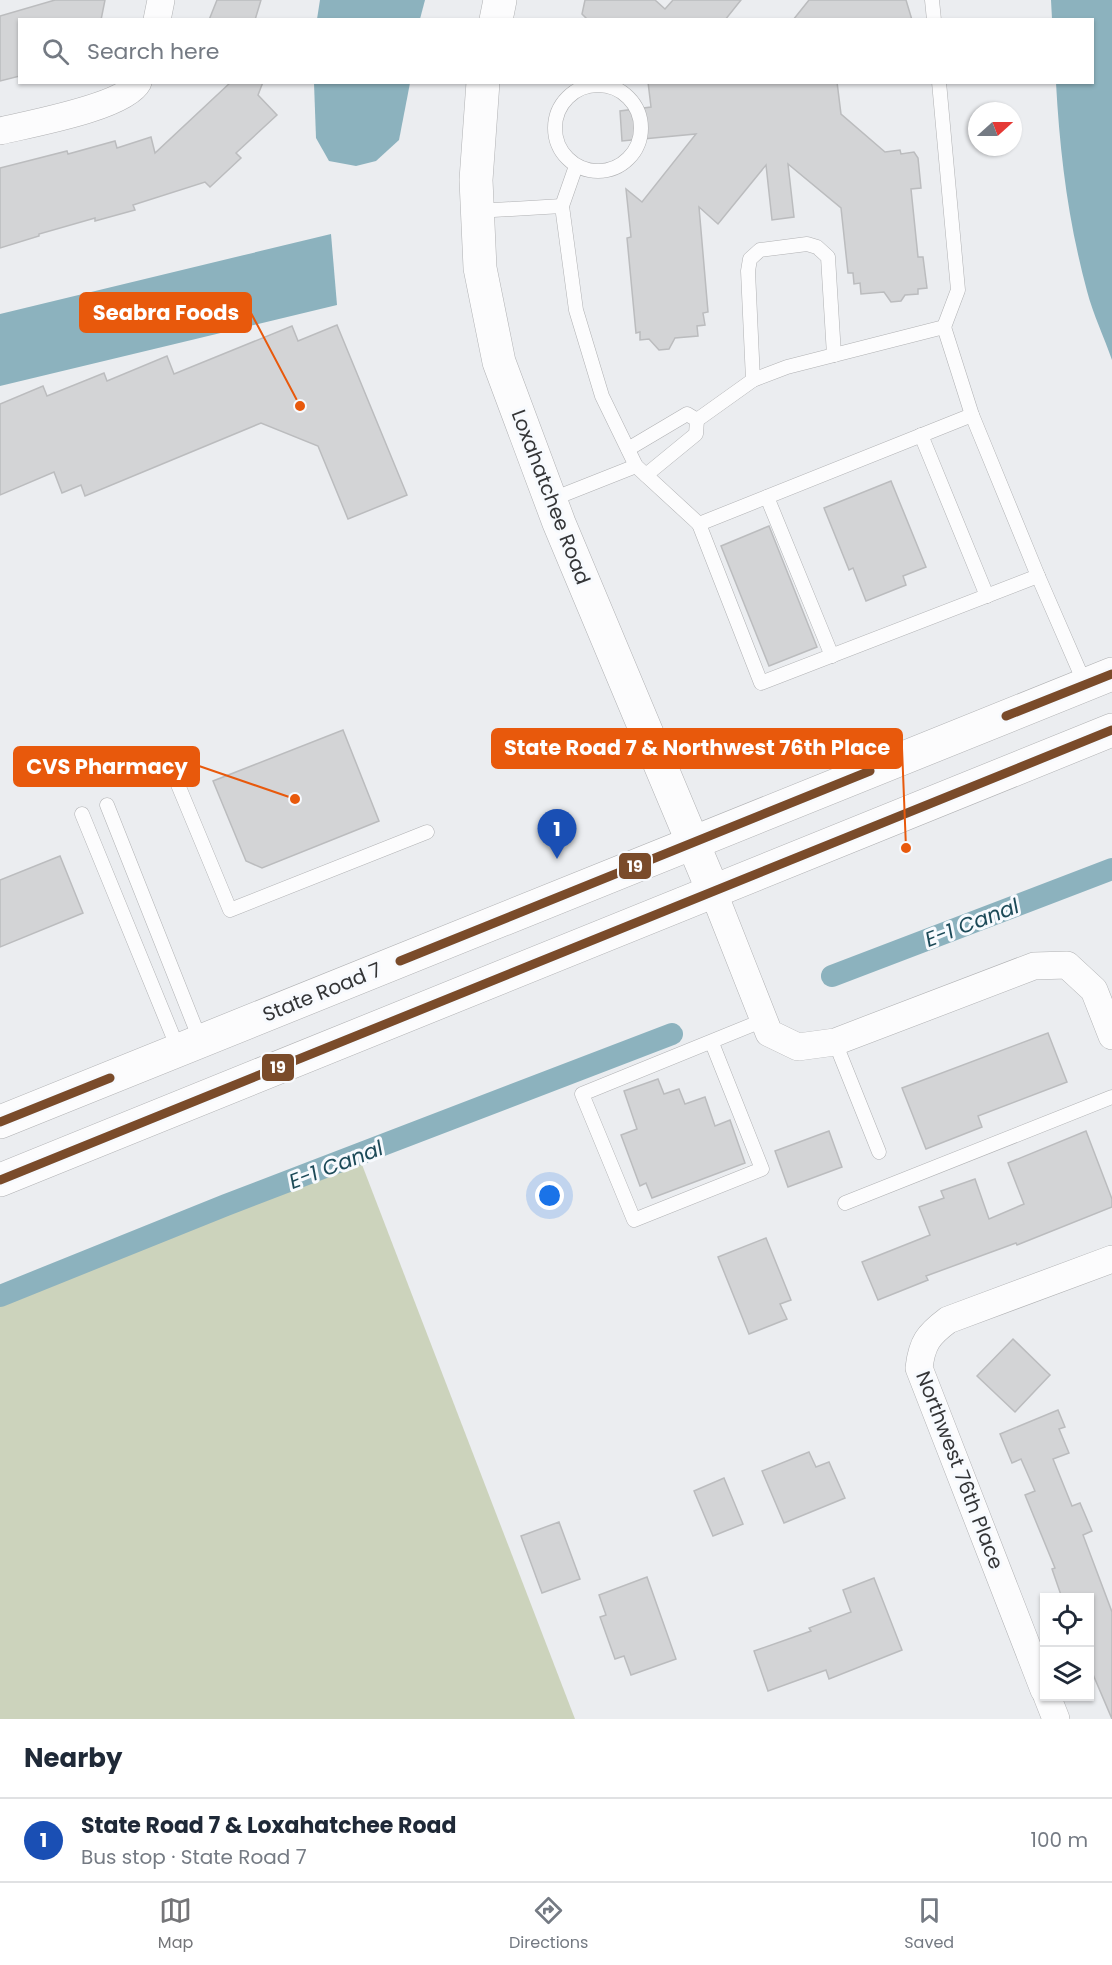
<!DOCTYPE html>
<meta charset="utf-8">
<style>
:root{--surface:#fff;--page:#f6f6f7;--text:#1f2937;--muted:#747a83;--line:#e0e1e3;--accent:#747578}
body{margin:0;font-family:Poppins,sans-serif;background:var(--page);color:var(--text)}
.controls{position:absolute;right:18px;bottom:18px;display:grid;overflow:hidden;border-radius:0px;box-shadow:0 2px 4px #0004}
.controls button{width:54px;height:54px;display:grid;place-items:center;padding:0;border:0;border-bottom:2px solid var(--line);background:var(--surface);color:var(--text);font:30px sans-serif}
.compass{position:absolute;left:968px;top:102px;width:54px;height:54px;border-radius:50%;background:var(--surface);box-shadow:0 2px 4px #0004;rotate:69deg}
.you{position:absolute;left:550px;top:1196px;width:21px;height:21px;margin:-15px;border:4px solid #fff;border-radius:50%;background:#1a73e8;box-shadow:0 0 0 9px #1a73e833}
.badge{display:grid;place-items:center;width:39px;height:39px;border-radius:50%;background:var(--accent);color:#fff;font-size:20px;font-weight:700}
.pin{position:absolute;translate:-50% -50px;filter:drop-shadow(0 2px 3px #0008)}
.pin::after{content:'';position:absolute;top:32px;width:21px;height:18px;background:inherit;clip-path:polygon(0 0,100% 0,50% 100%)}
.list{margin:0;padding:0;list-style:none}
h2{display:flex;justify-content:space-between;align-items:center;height:78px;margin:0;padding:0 24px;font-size:26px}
h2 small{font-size:20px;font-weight:400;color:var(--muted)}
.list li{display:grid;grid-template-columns:39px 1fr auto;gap:18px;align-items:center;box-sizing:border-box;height:84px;padding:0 24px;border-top:2px solid var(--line)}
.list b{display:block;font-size:22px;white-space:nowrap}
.list p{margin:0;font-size:20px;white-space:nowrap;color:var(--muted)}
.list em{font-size:20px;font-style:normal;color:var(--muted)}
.icon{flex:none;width:33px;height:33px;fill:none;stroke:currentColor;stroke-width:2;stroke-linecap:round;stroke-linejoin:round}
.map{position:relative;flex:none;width:1112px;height:1719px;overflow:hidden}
.search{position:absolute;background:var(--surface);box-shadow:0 2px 4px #0004;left:18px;right:18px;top:18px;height:66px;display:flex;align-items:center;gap:15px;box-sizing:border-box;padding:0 21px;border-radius:0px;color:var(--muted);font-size:22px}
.sheet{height:162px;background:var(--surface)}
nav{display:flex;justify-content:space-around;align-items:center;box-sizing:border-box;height:84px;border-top:2px solid var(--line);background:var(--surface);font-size:16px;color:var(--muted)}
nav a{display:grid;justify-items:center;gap:3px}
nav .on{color:var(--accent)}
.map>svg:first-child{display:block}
.forest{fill:#ccd3bc}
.water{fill:#8cb2be}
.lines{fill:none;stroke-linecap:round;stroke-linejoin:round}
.canal{stroke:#8cb2be;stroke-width:22}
.building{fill:#d3d4d6;stroke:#bbbcbe;stroke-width:1.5}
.service-casing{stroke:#b0b1b3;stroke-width:15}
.minor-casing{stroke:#b0b1b3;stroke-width:28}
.secondary-casing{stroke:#b0b1b3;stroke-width:34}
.primary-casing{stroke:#b0b1b3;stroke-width:34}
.service{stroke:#fcfcfd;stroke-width:14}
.minor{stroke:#fcfcfd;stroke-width:27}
.secondary{stroke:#fcfcfd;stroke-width:33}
.primary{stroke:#fcfcfd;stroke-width:33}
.bus-1-casing{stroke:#f7fafe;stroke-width:14}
.bus-1{stroke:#7a4b2a;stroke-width:9}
.labels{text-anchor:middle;stroke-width:6;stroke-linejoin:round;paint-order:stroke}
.street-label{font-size:20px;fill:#343537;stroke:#f7fafe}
.water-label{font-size:21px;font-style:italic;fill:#1c4a58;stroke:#f7fafe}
.leader{fill:none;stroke:#e8590c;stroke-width:2}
.callout-dot{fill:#e8590c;stroke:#f7fafe;stroke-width:2}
.callout{fill:#e8590c;stroke:#e8590c;stroke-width:2}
.callout-label{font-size:21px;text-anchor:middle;font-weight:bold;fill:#fff}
.line-badge{stroke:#f7fafe;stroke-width:2}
.badge-label{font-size:16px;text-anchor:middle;font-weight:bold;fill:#fff}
</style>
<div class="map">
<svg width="1112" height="1719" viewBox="0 0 1112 1719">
<rect width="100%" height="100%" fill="#ebedf0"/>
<path class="forest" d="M 356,1149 L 575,1719 L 0,1719 L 0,1296 Z"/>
<g class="water">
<path d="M 320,0 L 425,0 L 420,19 L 317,19 Z"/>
<path d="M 1051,0 L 1112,0 L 1112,360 C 1104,337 1093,314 1087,291 C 1068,220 1060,155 1056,83 L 1092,82 L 1092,20 L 1052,19 Z"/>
<path d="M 314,83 L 410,83 L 399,140 L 376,161 L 356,166 L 329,161 L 316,138 Z"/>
<path d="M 331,234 L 337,305 L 0,386 L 0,314 Z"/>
</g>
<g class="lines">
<g class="canal">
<path d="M 832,976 L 1112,869"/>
<path d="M 0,1296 L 226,1205 L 672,1034"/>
</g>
</g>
<g class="building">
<path d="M 55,0 L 105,0 L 101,20 L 20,20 L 20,76 L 0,81 L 0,16 Z"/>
<path d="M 217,0 L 261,0 L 255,20 L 209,20 Z"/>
<path d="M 585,0 L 655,0 L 665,9 L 673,0 L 741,0 L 725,20 L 588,20 L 582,14 Z"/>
<path d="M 809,0 L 906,0 L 912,20 L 793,20 Z"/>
<path d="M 231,82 L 263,82 L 258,95 L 277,115 L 236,153 L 241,158 L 210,187 L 205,182 L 133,205 L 135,210 L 95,221 L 95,218 L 39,234 L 39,236 L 0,248 L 0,168 L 67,151 L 68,154 L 115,141 L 117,148 L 151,137 L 155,153 Z"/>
<path d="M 648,82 L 837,82 L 841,114 L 885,152 L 900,150 L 901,154 L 914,152 L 918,158 L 921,188 L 911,189 L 918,257 L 923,257 L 927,288 L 918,289 L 918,294 L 905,295 L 901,301 L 891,302 L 884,292 L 861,294 L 860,283 L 854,284 L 853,273 L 848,273 L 841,208 L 788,164 L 794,217 L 772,220 L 766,165 L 718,224 L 699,207 L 708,312 L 703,313 L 705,325 L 697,326 L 698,336 L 675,338 L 669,349 L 659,350 L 649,339 L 640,340 L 640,332 L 636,333 L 627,238 L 631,237 L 626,189 L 642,202 L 696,134 L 622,141 L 620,111 L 651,107 Z"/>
<path d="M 337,325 L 407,495 L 348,519 L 318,446 L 261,423 L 85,496 L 81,485 L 62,493 L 54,472 L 0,495 L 0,404 L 43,386 L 47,396 L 104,373 L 107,381 L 167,356 L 174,374 L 292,326 L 298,341 Z"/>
<path d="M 891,481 L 926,567 L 903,576 L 906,585 L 866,601 L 853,568 L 849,570 L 824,508 Z"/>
<path d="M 769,526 L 817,647 L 769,666 L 721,546 Z"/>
<path d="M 343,730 L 379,821 L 262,868 L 246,861 L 213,781 Z"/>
<path d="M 60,856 L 83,913 L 0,947 L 0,880 Z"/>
<path d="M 1048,1033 L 1067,1082 L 978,1116 L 982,1127 L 926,1149 L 902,1088 Z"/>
<path d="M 658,1079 L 664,1094 L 679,1089 L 685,1104 L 705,1097 L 715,1126 L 730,1120 L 745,1163 L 652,1198 L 646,1183 L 640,1186 L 621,1135 L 637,1129 L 624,1091 Z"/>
<path d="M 829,1131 L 842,1167 L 788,1187 L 775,1151 Z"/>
<path d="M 1086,1131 L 1112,1199 L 1112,1207 L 1017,1245 L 1016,1243 L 926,1276 L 928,1280 L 878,1300 L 862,1262 L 930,1235 L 919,1207 L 944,1198 L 941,1191 L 975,1179 L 989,1219 L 1024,1204 L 1008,1163 Z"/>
<path d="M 766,1238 L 791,1300 L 780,1304 L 787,1319 L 749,1334 L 718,1257 Z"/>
<path d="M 1013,1339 L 1050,1375 L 1015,1412 L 977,1376 Z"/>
<path d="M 1058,1410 L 1065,1427 L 1059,1429 L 1069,1453 L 1053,1459 L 1072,1506 L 1080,1503 L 1092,1531 L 1083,1535 L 1112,1612 L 1112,1719 L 1089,1665 L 1089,1598 L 1062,1598 L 1052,1569 L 1055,1568 L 1025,1495 L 1035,1491 L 1021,1459 L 1012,1463 L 1000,1434 Z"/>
<path d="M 809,1452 L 816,1467 L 829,1462 L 845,1498 L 784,1523 L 762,1471 Z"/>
<path d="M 724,1478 L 743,1524 L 713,1536 L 694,1491 Z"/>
<path d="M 559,1522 L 580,1579 L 542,1593 L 521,1536 Z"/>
<path d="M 647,1577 L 676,1659 L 631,1675 L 624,1656 L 615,1659 L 600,1617 L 606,1615 L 599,1595 Z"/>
<path d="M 874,1578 L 902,1650 L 829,1679 L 826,1670 L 768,1691 L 754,1651 L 811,1631 L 809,1628 L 851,1612 L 843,1590 Z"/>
</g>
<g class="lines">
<defs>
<g id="service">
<path d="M 932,0 L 934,20"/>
<circle cx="598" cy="128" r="43"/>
<path d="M 562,206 L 576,166"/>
<path d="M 477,211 L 562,206 L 576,310 L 602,396 L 636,466 L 699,524 L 972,415 L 1038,576 L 1085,684"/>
<path d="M 944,327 L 972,415"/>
<path d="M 753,380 L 748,271 L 750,259 L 760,250 L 807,244 L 817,247 L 828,257 L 834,355"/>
<path d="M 697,420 L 753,380 L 787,367 L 944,327 L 958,290 L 939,82"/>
<path d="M 921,435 L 987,596"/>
<path d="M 628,449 L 687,414 L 697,420 L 696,434 L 646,475"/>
<path d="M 767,497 L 832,656"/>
<path d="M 550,500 L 636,466"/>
<path d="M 699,524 L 761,683 L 1038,576"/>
<path d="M 174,775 L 230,910 L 427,832"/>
<path d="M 107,805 L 201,1042"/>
<path d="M 82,814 L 179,1051"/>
<path d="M 835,1042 L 879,1152"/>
<path d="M 712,1043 L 762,1169 L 634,1220 L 582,1094 L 764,1020"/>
<path d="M 845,1203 L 1112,1097"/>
</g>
<g id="minor">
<path d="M 157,20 L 161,0"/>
<path d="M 0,131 C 29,124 125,107 138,82"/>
<path d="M 713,891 L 769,1033 L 798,1047 L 835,1042 L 1034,966 L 1067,965 L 1094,990 L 1112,1036"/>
<path d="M 1044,1690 L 919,1368 C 922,1343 928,1335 948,1320 L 1112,1259"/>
<path d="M 1047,1696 L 1056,1719"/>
</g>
<g id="secondary">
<path d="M 496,20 L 500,0"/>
<path d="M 483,82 L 476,180 L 480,268 L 499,362 L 559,523 L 713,891"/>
</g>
<g id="primary">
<path d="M 0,1122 L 1112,674"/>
<path d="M 0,1180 L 1112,730"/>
</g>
</defs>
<use href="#service" class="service-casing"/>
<use href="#minor" class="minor-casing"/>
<use href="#secondary" class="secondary-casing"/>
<use href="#primary" class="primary-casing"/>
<use href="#service" class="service"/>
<use href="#minor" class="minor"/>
<use href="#secondary" class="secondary"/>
<use href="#primary" class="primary"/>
<defs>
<g id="bus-1">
<path d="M 1006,716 L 1112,674"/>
<path d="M 400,961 L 870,771"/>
<path d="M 0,1122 L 110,1078"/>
<path d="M 0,1180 L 1112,730"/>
</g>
</defs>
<use href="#bus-1" class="bus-1-casing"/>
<use href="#bus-1" class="bus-1"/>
</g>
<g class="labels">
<g class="street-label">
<text transform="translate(551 497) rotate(69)" y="7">Loxahatchee Road</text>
<text transform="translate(322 992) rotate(-22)" y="7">State Road 7</text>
<text transform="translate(960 1470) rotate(69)" y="7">Northwest 76th Place</text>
</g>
<g class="water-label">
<text transform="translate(972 923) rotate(-21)" y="7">E-1 Canal</text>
<text transform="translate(336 1165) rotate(-21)" y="7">E-1 Canal</text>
</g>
</g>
<path class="leader" d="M300 406L251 313M906 848L902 748M295 799L199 766"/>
<g class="callout-dot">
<circle cx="300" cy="406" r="6"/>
<circle cx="906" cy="848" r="6"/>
<circle cx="295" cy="799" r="6"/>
</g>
<g class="callout">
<rect x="80" y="293" width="171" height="39" rx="6"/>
<rect x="492" y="729" width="410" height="39" rx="6"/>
<rect x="14" y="747" width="185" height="39" rx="6"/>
</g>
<g class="callout-label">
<text x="166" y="320">Seabra Foods</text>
<text x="697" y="755">State Road 7 &amp; Northwest 76th Place</text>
<text x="107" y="774">CVS Pharmacy</text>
</g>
<g class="line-badge">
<rect x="618" y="852" width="34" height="28" rx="6" fill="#7a4b2a"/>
<rect x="261" y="1053" width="34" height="29" rx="6" fill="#7a4b2a"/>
</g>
<g class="badge-label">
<text x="635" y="872">19</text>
<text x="278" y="1073">19</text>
</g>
</svg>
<div class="controls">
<button><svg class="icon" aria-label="locate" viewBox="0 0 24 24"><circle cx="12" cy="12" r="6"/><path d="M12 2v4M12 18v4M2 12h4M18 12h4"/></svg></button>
<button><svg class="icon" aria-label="layers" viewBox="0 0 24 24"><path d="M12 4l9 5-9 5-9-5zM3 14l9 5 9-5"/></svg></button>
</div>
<svg class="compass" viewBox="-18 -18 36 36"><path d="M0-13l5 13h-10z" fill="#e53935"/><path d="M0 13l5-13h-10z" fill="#747a83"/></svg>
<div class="you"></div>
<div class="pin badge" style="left:557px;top:859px;background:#1a4fb4">1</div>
<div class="search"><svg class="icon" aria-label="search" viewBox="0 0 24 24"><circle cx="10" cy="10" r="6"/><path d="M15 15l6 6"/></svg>Search here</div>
</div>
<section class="sheet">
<h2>Nearby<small></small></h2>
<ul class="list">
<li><span class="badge" style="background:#1a4fb4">1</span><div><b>State Road 7 &amp; Loxahatchee Road</b><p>Bus stop · State Road 7</p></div><em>100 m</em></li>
</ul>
</section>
<nav>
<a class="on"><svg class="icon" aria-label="map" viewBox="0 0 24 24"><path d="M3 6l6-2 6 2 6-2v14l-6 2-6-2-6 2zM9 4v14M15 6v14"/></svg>Map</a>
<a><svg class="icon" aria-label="directions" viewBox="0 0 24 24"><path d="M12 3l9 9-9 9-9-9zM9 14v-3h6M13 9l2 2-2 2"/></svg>Directions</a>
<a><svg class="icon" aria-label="saved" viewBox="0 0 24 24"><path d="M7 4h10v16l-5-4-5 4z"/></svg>Saved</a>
</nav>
